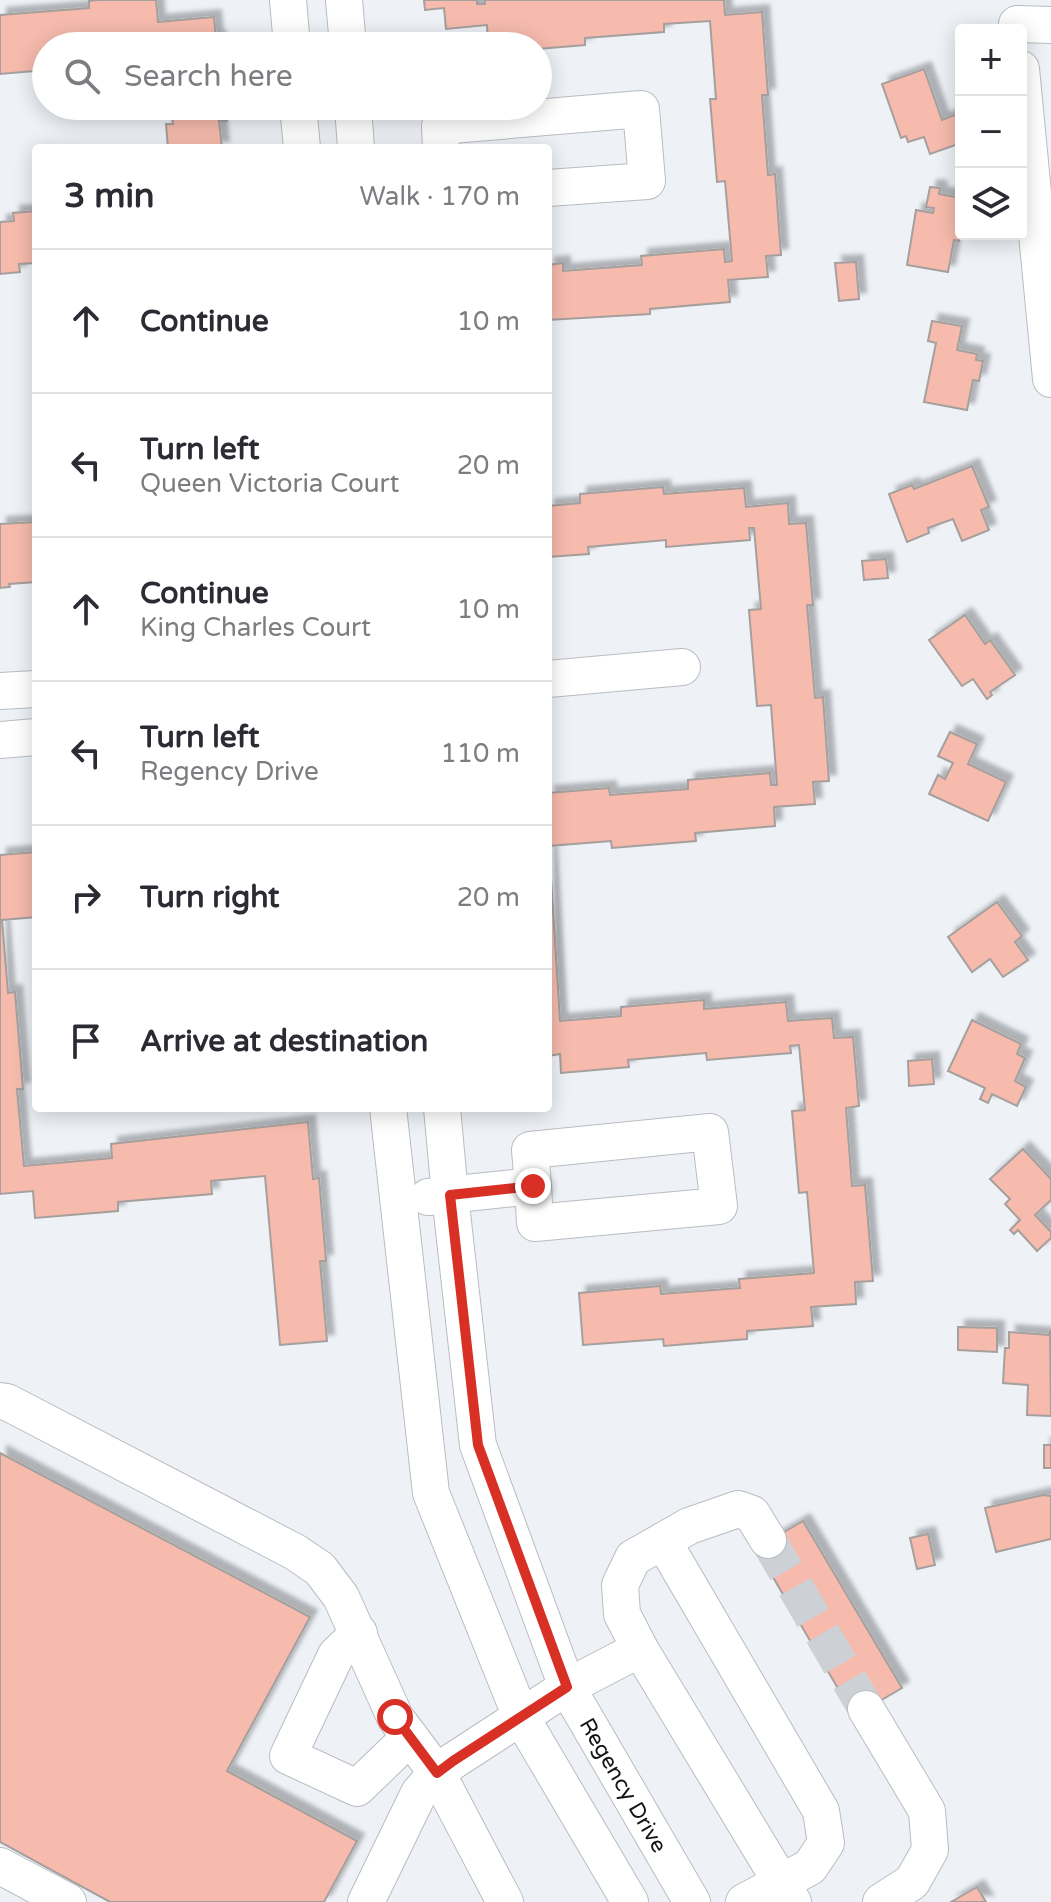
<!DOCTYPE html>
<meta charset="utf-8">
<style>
:root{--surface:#fff;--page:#f7f7f7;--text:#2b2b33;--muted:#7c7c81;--line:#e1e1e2}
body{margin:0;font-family:"Varela Round",sans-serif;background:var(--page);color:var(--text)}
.controls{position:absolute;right:24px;top:24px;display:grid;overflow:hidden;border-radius:8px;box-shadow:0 4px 20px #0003}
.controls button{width:72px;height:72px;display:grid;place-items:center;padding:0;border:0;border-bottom:2px solid var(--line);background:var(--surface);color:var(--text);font:40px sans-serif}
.stop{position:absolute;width:24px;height:24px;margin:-18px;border:6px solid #d93025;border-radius:50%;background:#fff}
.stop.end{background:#d93025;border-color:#fff;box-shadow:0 2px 8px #0008}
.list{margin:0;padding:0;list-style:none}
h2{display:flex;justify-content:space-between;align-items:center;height:104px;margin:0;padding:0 32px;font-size:34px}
h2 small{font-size:26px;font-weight:400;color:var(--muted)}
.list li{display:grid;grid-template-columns:52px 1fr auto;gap:24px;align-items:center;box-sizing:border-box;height:144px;padding:0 32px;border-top:2px solid var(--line)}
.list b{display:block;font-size:30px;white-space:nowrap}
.list p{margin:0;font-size:26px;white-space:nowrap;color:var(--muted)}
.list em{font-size:26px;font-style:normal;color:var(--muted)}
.icon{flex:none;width:44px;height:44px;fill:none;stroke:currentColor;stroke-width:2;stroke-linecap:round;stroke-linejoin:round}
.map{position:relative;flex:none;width:1051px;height:1902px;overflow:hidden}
.search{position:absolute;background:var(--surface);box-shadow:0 4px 20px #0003;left:32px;top:32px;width:520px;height:88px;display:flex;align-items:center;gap:20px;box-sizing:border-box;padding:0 28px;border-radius:44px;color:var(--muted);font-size:30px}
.panel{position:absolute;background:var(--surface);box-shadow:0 4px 20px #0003;left:32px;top:144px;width:520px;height:968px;border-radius:8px}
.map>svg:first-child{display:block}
.building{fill:#f6bbad;stroke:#a59f9d;stroke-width:2;filter:url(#shadow)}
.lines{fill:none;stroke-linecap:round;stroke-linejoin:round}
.minor-tunnel{stroke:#cdd1d5;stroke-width:36;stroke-dasharray:36 18;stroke-linecap:butt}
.minor-casing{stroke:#b9bcc1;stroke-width:38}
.minor{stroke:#fff;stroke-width:36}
.route{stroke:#d93025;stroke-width:10}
.labels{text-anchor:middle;stroke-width:6;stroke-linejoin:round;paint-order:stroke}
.street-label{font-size:22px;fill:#131416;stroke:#fff}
</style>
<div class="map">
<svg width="1051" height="1902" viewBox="0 0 1051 1902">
<defs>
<filter id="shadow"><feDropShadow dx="7" dy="-7" stdDeviation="2" flood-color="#0004"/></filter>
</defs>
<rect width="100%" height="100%" fill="#eef2f7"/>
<g class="building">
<path d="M 98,0 L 156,0 L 158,22 L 214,17 L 216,39 L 219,38 L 220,46 L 46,46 L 46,70 L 0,74 L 0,15 L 89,8 L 89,1 Z"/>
<path d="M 424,0 L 477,0 L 477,4 L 485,4 L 485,0 L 724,0 L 725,15 L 762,12 L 768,95 L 762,95 L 768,175 L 775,174 L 781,255 L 766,256 L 768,277 L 728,280 L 730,302 L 650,309 L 650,314 L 548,320 L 548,265 L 563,263 L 563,271 L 642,265 L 641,256 L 724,249 L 725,262 L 732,261 L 725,181 L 717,182 L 710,99 L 716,99 L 710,21 L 664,24 L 664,32 L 585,38 L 585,45 L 538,49 L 538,46 L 488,46 L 487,25 L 446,29 L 444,8 L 425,10 Z"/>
<path d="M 924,69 L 942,120 L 957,114 L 961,126 L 961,143 L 930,154 L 924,137 L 908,142 L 906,136 L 901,138 L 882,84 Z"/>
<path d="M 171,106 L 225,106 L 227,121 L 219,121 L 222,148 L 168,148 L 166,124 L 173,124 Z"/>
<path d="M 930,187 L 940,188 L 939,194 L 961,198 L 961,228 L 959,241 L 954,240 L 948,272 L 907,265 L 916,210 L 933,213 L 934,208 L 926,207 Z"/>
<path d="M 36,211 L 36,263 L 19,264 L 20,272 L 0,274 L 0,222 L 14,221 L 13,213 Z"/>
<path d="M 856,262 L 859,299 L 839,301 L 835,263 Z"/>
<path d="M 932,321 L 962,326 L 957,350 L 977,354 L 976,360 L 983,361 L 979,381 L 973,380 L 967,410 L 924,402 L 936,343 L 928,341 Z"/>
<path d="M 972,466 L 989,507 L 981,510 L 989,530 L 962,541 L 953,519 L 928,528 L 929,533 L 907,542 L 889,494 L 912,485 L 914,489 Z"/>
<path d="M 663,487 L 664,494 L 744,488 L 746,507 L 788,503 L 789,524 L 806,523 L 813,605 L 807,605 L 815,698 L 823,697 L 829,781 L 813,782 L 815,804 L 774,807 L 775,826 L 695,833 L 696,841 L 612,848 L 611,841 L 549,846 L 560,1021 L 621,1016 L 621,1007 L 704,1000 L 704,1009 L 786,1002 L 788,1021 L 832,1018 L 834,1038 L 853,1037 L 859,1106 L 846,1108 L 852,1186 L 865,1185 L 873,1281 L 855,1282 L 856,1304 L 811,1307 L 813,1326 L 747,1331 L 747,1339 L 664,1346 L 663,1339 L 583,1345 L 579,1293 L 660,1286 L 661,1294 L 740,1288 L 739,1279 L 814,1273 L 807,1192 L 799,1193 L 792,1111 L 805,1110 L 799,1045 L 790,1046 L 791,1053 L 707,1060 L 706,1053 L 628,1060 L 629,1067 L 561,1073 L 560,1054 L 548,1056 L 548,793 L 609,788 L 610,795 L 688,789 L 688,780 L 770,773 L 771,785 L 777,785 L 771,705 L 757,706 L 749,610 L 761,609 L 754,528 L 749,528 L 750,540 L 666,547 L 666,540 L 588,547 L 589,554 L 548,557 L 548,506 L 580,503 L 580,494 Z"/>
<path d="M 36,522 L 36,582 L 9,584 L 10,587 L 0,588 L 0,524 Z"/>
<path d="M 886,559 L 888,578 L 864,580 L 862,561 Z"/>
<path d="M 965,615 L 985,644 L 990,640 L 1015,675 L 990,692 L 992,695 L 987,699 L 973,679 L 962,686 L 929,640 Z"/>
<path d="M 950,732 L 977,744 L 968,764 L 1006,782 L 988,821 L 929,794 L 938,775 L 945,779 L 953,763 L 938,756 Z"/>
<path d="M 36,852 L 36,917 L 2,920 L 8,993 L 15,992 L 23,1089 L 17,1089 L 24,1166 L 112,1158 L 111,1144 L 308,1122 L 313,1179 L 319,1178 L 326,1261 L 320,1261 L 327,1341 L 280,1345 L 265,1176 L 211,1181 L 212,1194 L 118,1202 L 118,1211 L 35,1218 L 33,1191 L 0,1194 L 0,855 Z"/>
<path d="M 997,902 L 1022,936 L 1015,942 L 1028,960 L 1003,977 L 990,959 L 972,972 L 948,937 Z"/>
<path d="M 972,1020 L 1021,1044 L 1017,1054 L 1025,1058 L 1015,1081 L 1026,1087 L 1017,1106 L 992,1094 L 988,1103 L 980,1099 L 985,1088 L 948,1071 Z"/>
<path d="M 932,1059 L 934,1084 L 909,1086 L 908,1061 Z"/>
<path d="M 1023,1149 L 1051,1179 L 1051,1200 L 1035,1215 L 1051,1232 L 1051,1238 L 1037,1251 L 1018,1230 L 1014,1234 L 1010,1230 L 1020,1220 L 1005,1204 L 1010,1199 L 990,1179 Z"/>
<path d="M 958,1327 L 997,1328 L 997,1352 L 958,1350 Z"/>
<path d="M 1050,1330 L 1051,1416 L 1027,1415 L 1028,1385 L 1003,1383 L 1005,1348 L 1009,1348 L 1009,1332 L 1049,1335 Z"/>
<rect x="1044" y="1445" width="7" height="23"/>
<path d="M 0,1453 L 310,1617 L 227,1771 L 357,1841 L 324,1902 L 110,1902 L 0,1842 Z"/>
<path d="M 1043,1495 L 1051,1496 L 1051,1539 L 996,1552 L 985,1508 Z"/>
<path d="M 803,1521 L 902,1688 L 854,1716 L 756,1548 Z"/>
<path d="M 928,1534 L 935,1565 L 917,1569 L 910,1538 Z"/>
<path d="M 977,1887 L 986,1902 L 951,1902 Z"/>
</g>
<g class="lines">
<path class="minor-tunnel" d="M 768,1540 L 866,1709"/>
<defs>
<g id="minor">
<path d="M 288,0 L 292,46"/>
<path d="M 344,0 L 348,46"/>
<path d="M 1017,24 L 1051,25"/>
<path d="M 1021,69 L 1051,379"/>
<path d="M 298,106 L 302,148"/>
<path d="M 353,106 L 356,148"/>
<path d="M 441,148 L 440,126 L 641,109 L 647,181 L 548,188"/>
<path d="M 548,679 L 682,667"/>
<path d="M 0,691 L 36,689"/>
<path d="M 0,740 L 36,737"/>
<path d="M 388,1108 L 431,1493 L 521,1717 L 630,1902"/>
<path id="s1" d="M 442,1108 L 450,1195 L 478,1445 L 567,1687 L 692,1902"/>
<path d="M 428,1197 L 533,1186 L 535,1223 L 719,1206 L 710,1132 L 530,1150 L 533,1186"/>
<path d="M 0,1401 L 7,1402 L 295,1552 L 320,1569 L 341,1597 L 395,1717 L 437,1773 L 505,1902"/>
<path d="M 663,1541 L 821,1811 L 826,1843 L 810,1867 L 744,1902"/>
<path d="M 359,1633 L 336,1655 L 288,1756 L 357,1788 L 410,1737"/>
<path d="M 640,1649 L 622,1614 L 620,1585 L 633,1558 L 689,1526 L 738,1509 L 752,1514 L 768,1540"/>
<path d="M 866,1709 L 927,1811 L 930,1850 L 912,1882 L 881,1902"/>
<path d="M 0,1866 L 68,1902"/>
<path d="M 366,1902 L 419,1793 L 437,1773 L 453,1761 L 567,1687 L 640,1649 L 793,1902"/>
</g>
</defs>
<use href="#minor" class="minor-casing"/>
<use href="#minor" class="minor"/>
</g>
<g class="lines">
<path class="route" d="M 395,1717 L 437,1773 L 453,1761 L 567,1687 L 478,1445 L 450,1195 L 533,1186"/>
</g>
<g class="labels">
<g class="street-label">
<text dy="8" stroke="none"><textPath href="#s1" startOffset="710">Regency Drive</textPath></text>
</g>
</g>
</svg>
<div class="controls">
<button>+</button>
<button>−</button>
<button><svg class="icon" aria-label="layers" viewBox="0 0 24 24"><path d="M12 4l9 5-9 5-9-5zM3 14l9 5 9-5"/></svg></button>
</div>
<div class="stop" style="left:395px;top:1717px"></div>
<div class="stop end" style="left:533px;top:1186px"></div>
<div class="search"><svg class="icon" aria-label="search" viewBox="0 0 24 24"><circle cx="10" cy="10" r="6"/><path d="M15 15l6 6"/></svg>Search here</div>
<section class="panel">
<h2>3 min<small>Walk · 170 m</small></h2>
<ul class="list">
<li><svg class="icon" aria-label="ahead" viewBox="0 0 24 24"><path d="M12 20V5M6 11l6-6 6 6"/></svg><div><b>Continue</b></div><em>10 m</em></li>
<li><svg class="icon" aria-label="left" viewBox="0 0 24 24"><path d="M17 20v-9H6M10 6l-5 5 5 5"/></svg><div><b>Turn left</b><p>Queen Victoria Court</p></div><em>20 m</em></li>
<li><svg class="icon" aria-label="ahead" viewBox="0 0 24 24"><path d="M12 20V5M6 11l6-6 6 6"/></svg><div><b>Continue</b><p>King Charles Court</p></div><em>10 m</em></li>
<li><svg class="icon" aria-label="left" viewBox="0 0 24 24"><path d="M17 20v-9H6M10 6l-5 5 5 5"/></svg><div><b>Turn left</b><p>Regency Drive</p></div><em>110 m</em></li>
<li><svg class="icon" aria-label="right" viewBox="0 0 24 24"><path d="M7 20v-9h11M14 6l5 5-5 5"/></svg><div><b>Turn right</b></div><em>20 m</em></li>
<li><svg class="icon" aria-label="arrive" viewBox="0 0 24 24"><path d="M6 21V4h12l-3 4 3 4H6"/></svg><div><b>Arrive at destination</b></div></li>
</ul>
</section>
</div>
